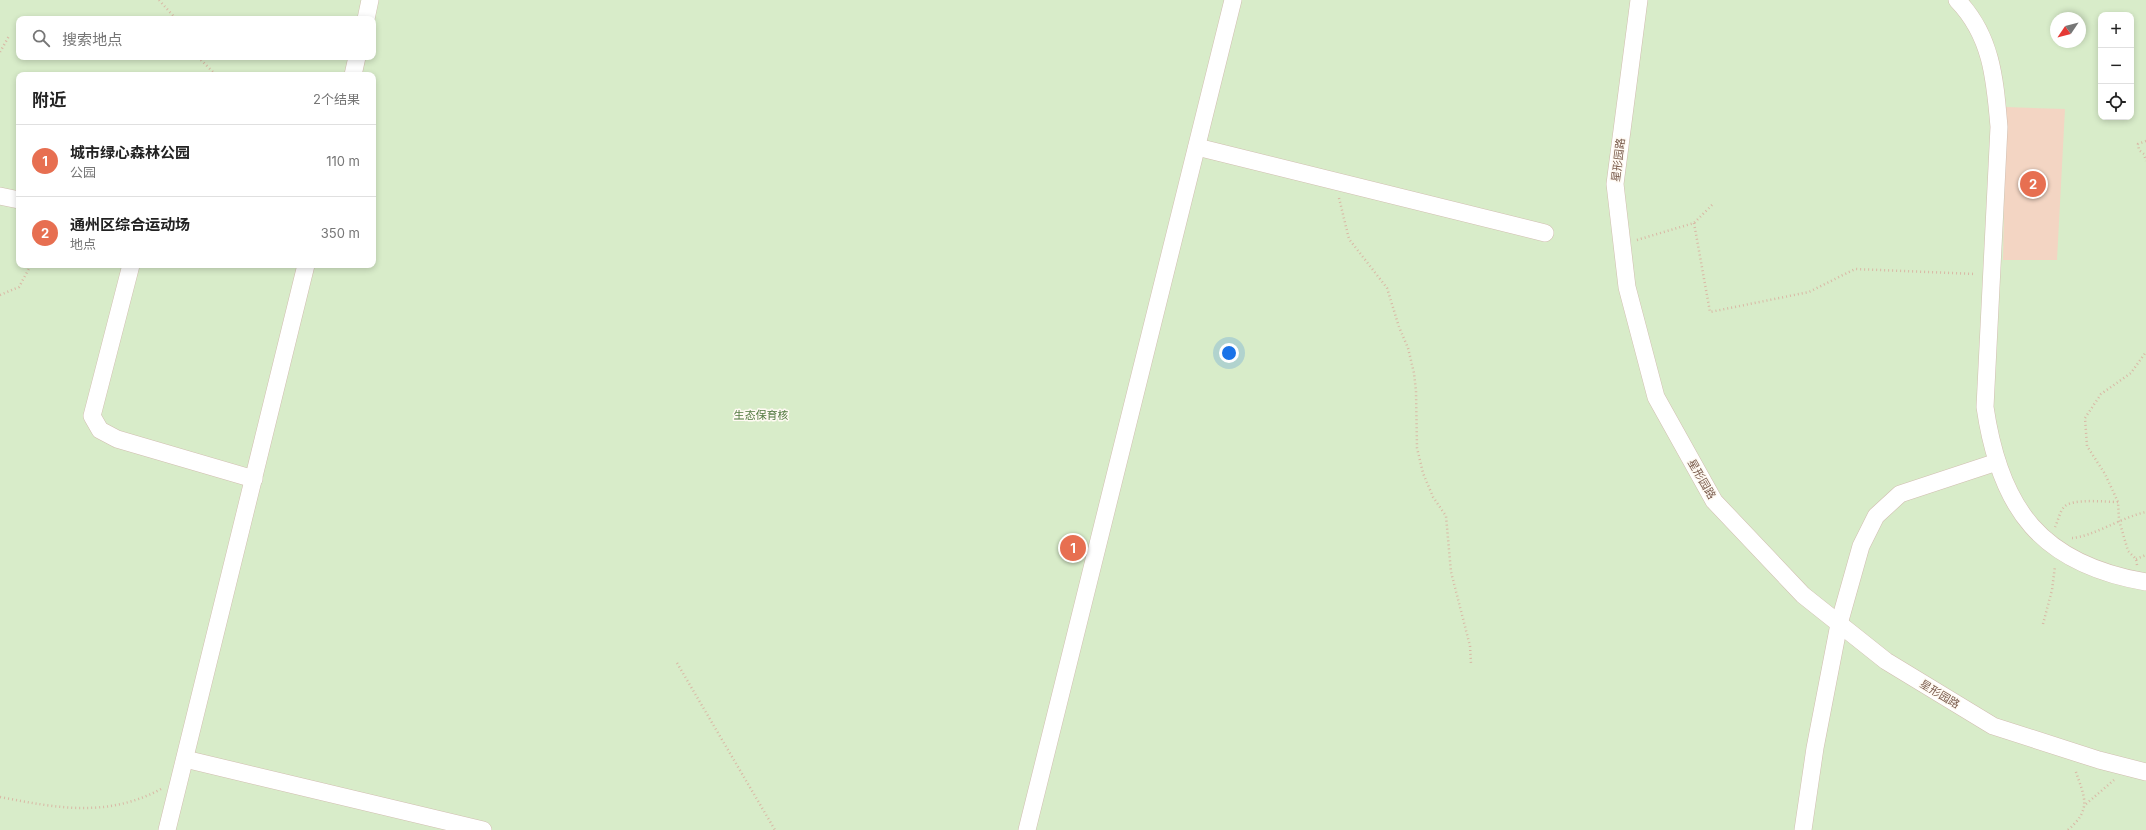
<!DOCTYPE html>
<html lang="zh">
<meta charset="utf-8">
<style>
:root{--surface:#fff;--page:#f2f2f2;--text:#222;--muted:#767676;--line:#e0e0e0;--accent:#e76f51}
body{margin:0;font-family:Inter,"Noto Sans SC",sans-serif;background:var(--page);color:var(--text)}
.controls{position:absolute;right:12px;top:12px;display:grid;overflow:hidden;border-radius:8px;box-shadow:0 2px 6px #0003}
.controls button{width:36px;height:36px;display:grid;place-items:center;padding:0;border:0;border-bottom:1px solid var(--line);background:var(--surface);color:var(--text);font:20px sans-serif}
.compass{position:absolute;left:2050px;top:12px;width:36px;height:36px;border-radius:50%;background:var(--surface);box-shadow:0 2px 6px #0003;rotate:235deg}
.you{position:absolute;left:1229px;top:353px;width:14px;height:14px;margin:-10px;border:3px solid #fff;border-radius:50%;background:#1a73e8;box-shadow:0 0 0 6px #1a73e833}
.badge{display:grid;place-items:center;width:26px;height:26px;border-radius:50%;background:var(--accent);color:#fff;font-size:13px;font-weight:700}
.pin{position:absolute;translate:-50% -50%;border:2px solid #fff;box-shadow:0 1px 4px #0006}
.list{margin:0;padding:0;list-style:none}
h2{display:flex;justify-content:space-between;align-items:center;height:52px;margin:0;padding:0 16px;font-size:17px}
h2 small{font-size:13px;font-weight:400;color:var(--muted)}
.list li{display:grid;grid-template-columns:26px 1fr auto;gap:12px;align-items:center;box-sizing:border-box;height:72px;padding:0 16px;border-top:1px solid var(--line)}
.list b{display:block;font-size:15px;white-space:nowrap}
.list p{margin:0;font-size:13px;white-space:nowrap;color:var(--muted)}
.list em{font-size:13px;font-style:normal;color:var(--muted)}
.icon{flex:none;width:22px;height:22px;fill:none;stroke:currentColor;stroke-width:2;stroke-linecap:round;stroke-linejoin:round}
.map{position:relative;flex:none;width:2146px;height:830px;overflow:hidden}
.search{position:absolute;background:var(--surface);box-shadow:0 2px 6px #0003;left:16px;top:16px;width:360px;height:44px;display:flex;align-items:center;gap:10px;box-sizing:border-box;padding:0 14px;border-radius:8px;color:var(--muted);font-size:15px}
.panel{position:absolute;background:var(--surface);box-shadow:0 2px 6px #0003;left:16px;top:72px;width:360px;height:196px;border-radius:8px}
.map>svg:first-child{display:block}
.green{fill:#d8ecc9;fill-rule:evenodd}
.building{fill:#f3d5c3}
.lines{fill:none;stroke-linecap:round;stroke-linejoin:round}
.minor-casing{stroke:#d1beb0;stroke-width:18}
.path{stroke:#d9b8a5;stroke-width:2.5;stroke-dasharray:1 3;stroke-linecap:butt}
.minor{stroke:#fff;stroke-width:17}
.labels{text-anchor:middle;stroke-width:3;stroke-linejoin:round;paint-order:stroke}
.street-label{font-size:11px;fill:#7a5c4d;stroke:#fffaf3}
.park-label{font-size:11px;fill:#537a41;stroke:#fffaf3}
</style>
<div class="map">
<svg width="2146" height="830" viewBox="0 0 2146 830">
<rect width="100%" height="100%" fill="#fdf6ec"/>
<path class="green" d="M 0,0 L 2146,0 L 2146,830 L 0,830 ZM 2101,15 L 2131,15 L 2131,117 L 2101,117 ZM 2056,18 L 2080,18 L 2080,42 L 2056,42 ZM 19,19 L 373,19 L 373,57 L 19,57 ZM 19,75 L 373,75 L 373,265 L 19,265 Z"/>
<path class="building" d="M 2006,107 L 2065,109 L 2057,260 L 2003,260 Z"/>
<g class="lines">
<defs>
<g id="minor">
<path d="M 1639,0 L 1615,184 L 1627,287 L 1656,397 L 1714,501 L 1803,595 L 1886,661 L 1993,726 L 2099,760 L 2146,772"/>
<path d="M 1957,0 C 1992,36 1995,80 1999,127 L 1985,407 C 2000,509 2041,564 2146,582"/>
<path d="M 366,19 L 370,0"/>
<path d="M 353,75 L 357,57"/>
<path d="M 1197,147 L 1545,233"/>
<path d="M 0,196 L 19,200"/>
<path d="M 131,265 L 92,416 L 100,430 L 117,439 L 254,479"/>
<path d="M 185,759 L 483,830"/>
<path d="M 167,830 L 306,265"/>
<path d="M 1027,830 L 1233,0"/>
<path d="M 1803,830 L 1815,748 L 1839,624 L 1861,546 L 1876,516 L 1900,494 L 1997,462"/>
</g>
</defs>
<use href="#minor" class="minor-casing"/>
<g class="path">
<path d="M 159,0 L 176,19"/>
<path d="M 0,52 L 9,36"/>
<path d="M 198,57 L 216,75"/>
<path d="M 2146,141 L 2138,144 L 2139,150 L 2144,154 L 2146,161"/>
<path d="M 1339,198 L 1349,239 L 1387,288 L 1399,327 L 1408,348 L 1414,373 L 1416,391 L 1417,448 L 1423,473 L 1433,497 L 1446,516 L 1451,572 L 1470,646 L 1471,664"/>
<path d="M 1694,223 L 1710,312 L 1809,292 L 1855,269 L 1976,274"/>
<path d="M 1637,240 L 1694,223 L 1714,203"/>
<path d="M 0,295 L 19,287 L 31,265"/>
<path d="M 2055,527 C 2058,521 2060,511 2064,507 C 2072,498 2106,502 2118,502"/>
<path d="M 2072,538 C 2092,537 2122,517 2146,512"/>
<path d="M 2136,559 L 2146,555"/>
<path d="M 2137,565 L 2136,559 L 2128,551 L 2119,520 L 2118,502 L 2105,474 L 2087,446 L 2085,418 L 2101,394 L 2131,373 L 2146,352"/>
<path d="M 2043,624 L 2052,590 L 2055,566"/>
<path d="M 677,663 L 775,830"/>
<path d="M 0,797 C 57,808 107,818 161,789"/>
<path d="M 2086,804 L 2114,780"/>
<path d="M 2068,830 C 2093,808 2084,797 2075,769"/>
</g>
<use href="#minor" class="minor"/>
</g>
<g class="labels">
<g class="street-label">
<text transform="translate(1618 160) rotate(-83)" y="4">星形园路</text>
<text transform="translate(1702 479) rotate(60)" y="4">星形园路</text>
<text transform="translate(1940 694) rotate(31)" y="4">星形园路</text>
</g>
<g class="park-label">
<text x="761" y="419">生态保育核</text>
</g>
</g>
</svg>
<div class="controls">
<button>+</button>
<button>−</button>
<button><svg class="icon" aria-label="locate" viewBox="0 0 24 24"><circle cx="12" cy="12" r="6"/><path d="M12 2v4M12 18v4M2 12h4M18 12h4"/></svg></button>
</div>
<svg class="compass" viewBox="-18 -18 36 36"><path d="M0-13l5 13h-10z" fill="#e53935"/><path d="M0 13l5-13h-10z" fill="#767676"/></svg>
<div class="you"></div>
<div class="pin badge" style="left:1073px;top:548px">1</div>
<div class="pin badge" style="left:2033px;top:184px">2</div>
<div class="search"><svg class="icon" aria-label="search" viewBox="0 0 24 24"><circle cx="10" cy="10" r="6"/><path d="M15 15l6 6"/></svg>搜索地点</div>
<section class="panel">
<h2>附近<small>2个结果</small></h2>
<ul class="list">
<li><span class="badge">1</span><div><b>城市绿心森林公园</b><p>公园</p></div><em>110 m</em></li>
<li><span class="badge">2</span><div><b>通州区综合运动场</b><p>地点</p></div><em>350 m</em></li>
</ul>
</section>
</div>
